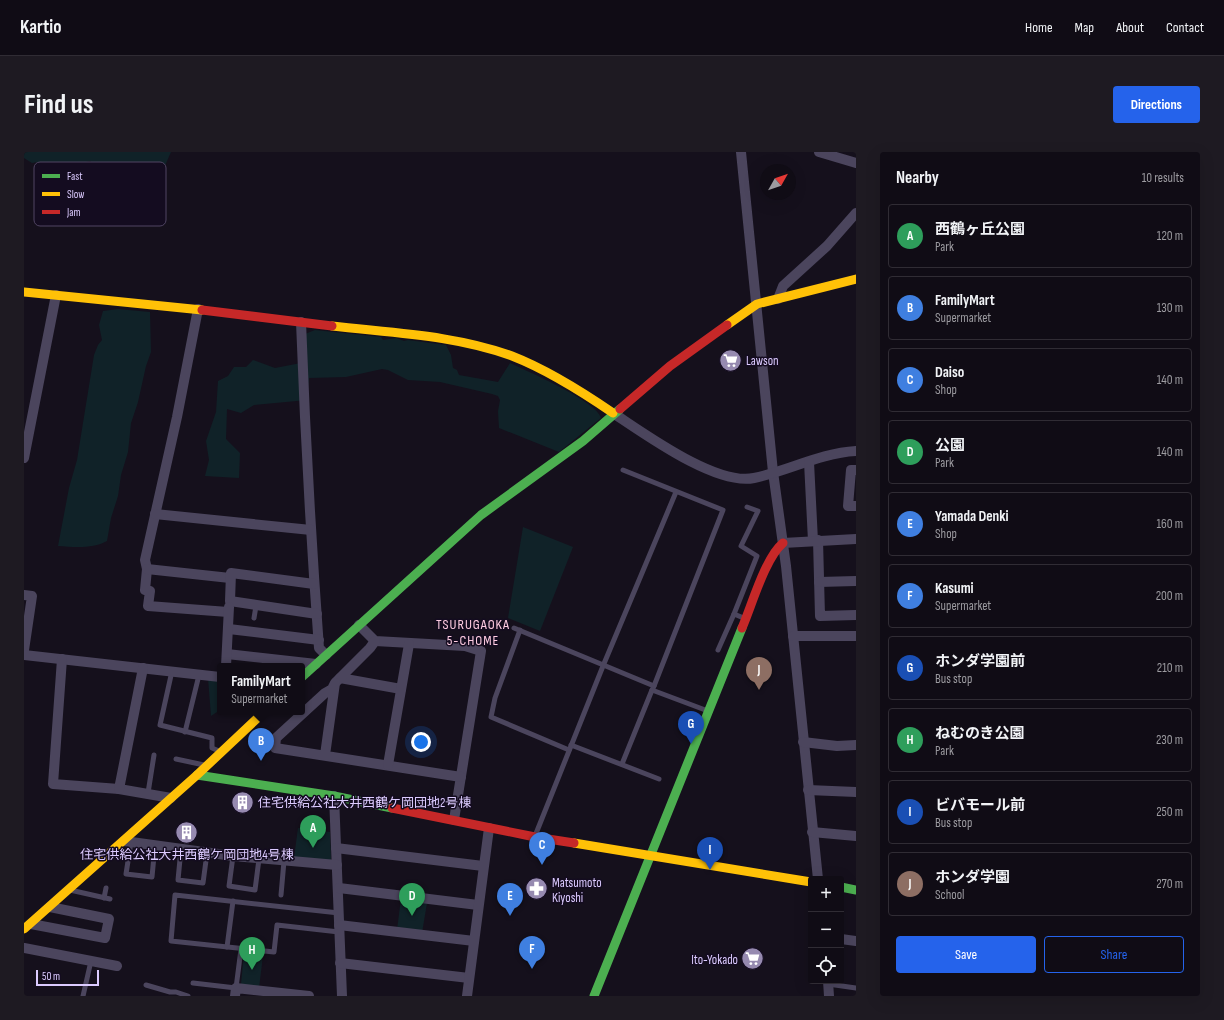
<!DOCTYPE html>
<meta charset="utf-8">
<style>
:root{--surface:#100c15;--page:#1e1a22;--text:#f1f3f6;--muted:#9c9ba0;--line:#302c34;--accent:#2563eb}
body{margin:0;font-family:"Sofia Sans Condensed","Noto Sans JP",sans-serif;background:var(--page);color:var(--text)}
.controls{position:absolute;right:12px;bottom:12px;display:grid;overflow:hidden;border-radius:4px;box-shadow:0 4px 16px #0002}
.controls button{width:36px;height:36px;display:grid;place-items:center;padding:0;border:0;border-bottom:1px solid var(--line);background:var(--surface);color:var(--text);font:20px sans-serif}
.compass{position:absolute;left:736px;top:12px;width:36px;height:36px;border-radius:50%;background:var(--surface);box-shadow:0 4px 16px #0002;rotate:50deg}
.scale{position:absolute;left:12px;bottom:10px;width:63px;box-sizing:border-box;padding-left:4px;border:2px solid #dccbff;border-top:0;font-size:11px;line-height:14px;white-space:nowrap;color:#dccbff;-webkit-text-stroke:3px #140c20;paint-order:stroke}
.you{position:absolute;left:397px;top:590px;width:14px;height:14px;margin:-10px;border:3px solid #fff;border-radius:50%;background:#1a73e8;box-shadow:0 0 0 6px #1a73e833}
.badge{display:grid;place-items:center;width:26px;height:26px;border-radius:50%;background:var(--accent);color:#fff;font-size:13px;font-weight:700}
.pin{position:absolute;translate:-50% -33px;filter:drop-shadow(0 1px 2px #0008)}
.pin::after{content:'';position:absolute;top:21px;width:14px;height:12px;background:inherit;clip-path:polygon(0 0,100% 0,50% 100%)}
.popup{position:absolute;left:193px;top:511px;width:88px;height:52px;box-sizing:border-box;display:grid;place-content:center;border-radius:4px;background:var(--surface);filter:drop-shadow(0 1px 3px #0005);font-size:13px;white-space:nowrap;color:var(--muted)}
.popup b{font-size:15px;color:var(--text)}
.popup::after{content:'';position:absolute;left:50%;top:100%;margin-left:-8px;border:8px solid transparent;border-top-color:var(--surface)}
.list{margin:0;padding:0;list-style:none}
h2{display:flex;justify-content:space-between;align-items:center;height:52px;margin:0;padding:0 16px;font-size:17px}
h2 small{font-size:13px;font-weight:400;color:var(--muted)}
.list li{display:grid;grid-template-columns:26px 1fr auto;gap:12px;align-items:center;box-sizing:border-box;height:64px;margin:0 8px 8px;padding:0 8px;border:1px solid var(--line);border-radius:4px}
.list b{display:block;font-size:15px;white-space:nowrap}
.list p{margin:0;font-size:13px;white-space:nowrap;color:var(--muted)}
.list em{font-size:13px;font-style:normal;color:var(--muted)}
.actions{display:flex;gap:8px;padding:12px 16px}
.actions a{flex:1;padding:9px 0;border:1px solid var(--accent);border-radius:4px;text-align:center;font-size:14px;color:var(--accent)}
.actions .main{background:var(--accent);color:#fff}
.icon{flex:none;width:22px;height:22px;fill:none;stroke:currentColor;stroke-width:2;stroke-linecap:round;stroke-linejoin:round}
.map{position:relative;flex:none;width:832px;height:844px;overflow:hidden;border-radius:4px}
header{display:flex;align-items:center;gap:24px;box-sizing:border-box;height:56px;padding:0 20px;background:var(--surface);border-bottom:1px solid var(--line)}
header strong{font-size:19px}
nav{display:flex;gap:22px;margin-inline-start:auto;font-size:14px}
.intro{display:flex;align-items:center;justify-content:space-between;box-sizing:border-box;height:96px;padding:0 24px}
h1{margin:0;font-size:28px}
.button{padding:10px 18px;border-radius:4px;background:var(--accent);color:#fff;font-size:14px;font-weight:700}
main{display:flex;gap:24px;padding:0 24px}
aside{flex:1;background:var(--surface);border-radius:4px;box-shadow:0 4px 16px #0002}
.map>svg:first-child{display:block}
.green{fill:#102228}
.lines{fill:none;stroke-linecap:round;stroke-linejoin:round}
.lane{stroke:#4b455d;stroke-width:5}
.street{stroke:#4b455d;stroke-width:10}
.fast{stroke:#4caf50;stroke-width:9}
.slow{stroke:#ffc107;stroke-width:9}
.jam{stroke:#c62828;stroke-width:9}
.labels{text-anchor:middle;stroke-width:3;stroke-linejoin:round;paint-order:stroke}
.poi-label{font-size:13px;fill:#dccbff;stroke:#140c20;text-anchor:start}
.neighbourhood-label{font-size:14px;letter-spacing:1px;fill:#ffcde2;stroke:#140c20}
.key{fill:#140c20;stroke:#504563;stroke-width:1}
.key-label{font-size:11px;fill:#dccbff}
</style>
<header>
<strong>Kartio</strong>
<nav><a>Home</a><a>Map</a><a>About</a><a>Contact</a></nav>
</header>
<div class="intro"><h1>Find us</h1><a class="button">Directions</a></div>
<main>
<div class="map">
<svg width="832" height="844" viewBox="0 0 832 844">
<rect width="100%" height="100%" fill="#15101c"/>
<g class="green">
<path d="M 0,0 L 147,0 L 133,32 L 122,36 L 118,32 L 109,35 L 103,31 L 98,31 L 96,24 L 92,23 L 90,20 L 86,20 L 84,12 L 79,11 L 75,16 L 66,9 L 58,11 L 50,17 C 49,28 42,40 32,46 C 23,42 19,36 19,27 L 14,27 L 13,22 L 16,14 L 14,10 L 8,11 L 0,6 Z"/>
<path d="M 94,157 L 126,160 L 127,200 L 122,214 L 114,250 L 107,271 L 104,300 L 97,323 L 94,344 L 87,366 L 83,389 C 69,397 50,395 34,394 L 45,336 L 53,308 L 70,203 L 74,193 L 78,188 L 75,173 L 79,159 Z"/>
<path d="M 291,178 L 357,185 L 359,188 L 372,186 L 380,189 L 384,188 L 422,193 L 427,203 L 429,216 L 433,218 L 435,223 L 474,230 L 486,211 C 503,219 574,250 577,266 L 535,300 L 475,276 L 474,259 L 476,248 L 474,244 L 468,242 L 416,230 L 384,228 L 364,218 L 358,217 L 322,225 L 285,226 L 283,248 L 230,253 L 217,261 L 203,257 L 202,287 L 216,301 L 215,326 L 181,324 L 185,308 L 182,289 L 192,260 L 194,229 L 204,224 L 210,215 L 222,215 L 229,208 L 251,216 L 282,210 L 281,182 Z"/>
<path d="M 499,375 L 549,395 L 516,479 L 484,466 Z"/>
<path d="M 184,526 L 196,527 L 196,558 L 187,564 Z"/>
<path d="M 274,676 L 306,680 L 307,709 L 270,706 Z"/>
<path d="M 377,747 L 403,751 L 398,781 L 373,778 Z"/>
<path d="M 220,801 L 239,803 L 235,836 L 217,832 Z"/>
</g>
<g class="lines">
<g class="lane">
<path d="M 599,318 L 699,358 L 630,534"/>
<path d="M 710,462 L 733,404 L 717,394 L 734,359 L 723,355"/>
<path d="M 230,466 L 232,454"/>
<path d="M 490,476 L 630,534 L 628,538 L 684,559"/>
<path d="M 496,478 L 471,546 L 467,565 L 545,598"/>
<path d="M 694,498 L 710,462 L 722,467"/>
<path d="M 148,519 L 136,573 L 188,586 L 188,596 L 195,599"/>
<path d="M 161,580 L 175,523"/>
<path d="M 547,593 L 635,627"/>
<path d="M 152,607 L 180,613"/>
<path d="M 598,612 L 628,538"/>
<path d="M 124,641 L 130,603"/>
<path d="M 511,684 L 579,514 L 652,340"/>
<path d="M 107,690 L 102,722 L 128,725 L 131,693"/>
<path d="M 157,697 L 154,728 L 179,731 L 183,701"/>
<path d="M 209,704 L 205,734 L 231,738 L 235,707"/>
<path d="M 46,738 L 86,747"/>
<path d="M 257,743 L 260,709"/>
<path d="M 80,746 L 82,736"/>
<path d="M 315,761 L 151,743 L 147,789 L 250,800 L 253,773 L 315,780"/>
<path d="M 203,795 L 209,749"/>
<path d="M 169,831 L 212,836 L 217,797"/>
<path d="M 804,832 L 832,836"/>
<path d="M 122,833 L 146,840 L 152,840 L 164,844"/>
<path d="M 59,844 L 67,809"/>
</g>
<g class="street">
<path d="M 717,0 L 749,320 L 762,414 L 794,727"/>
<path d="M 795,0 L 832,11"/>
<path d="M 754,147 L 759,134 L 803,94 L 832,61"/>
<path d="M 174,157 L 153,265 L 121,408 L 123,417 L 121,438 L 126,439 L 124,454 L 204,460"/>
<path d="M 277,170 C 281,279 287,387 295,496 L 302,503"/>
<path d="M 589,261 C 621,282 692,334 730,326 C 764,319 796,301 832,299"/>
<path d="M 0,306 L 32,143"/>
<path d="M 785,310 L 789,389"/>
<path d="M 832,318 L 827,318 L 824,354 L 832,354"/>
<path d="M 131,362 L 287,378"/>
<path d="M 794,388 L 796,464 L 832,463"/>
<path d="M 759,391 L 832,387"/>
<path d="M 123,417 L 206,426"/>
<path d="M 795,430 L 832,429"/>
<path d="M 290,432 L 207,421 L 206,449 L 293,462"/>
<path d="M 0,443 L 8,444 L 0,498"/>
<path d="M 335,473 L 351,489 L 441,494 L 457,499 L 430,668"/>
<path d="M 205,477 L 295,488"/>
<path d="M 769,484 L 832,484"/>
<path d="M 203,502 L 292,512"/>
<path d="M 0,503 L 196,525"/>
<path d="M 38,507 L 29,632 L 95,637 L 147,646"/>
<path d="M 202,514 L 205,455"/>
<path d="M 316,526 L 377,537"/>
<path d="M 312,530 L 346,496 L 351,489"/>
<path d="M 779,590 L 813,594 L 832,593"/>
<path d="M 301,603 L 311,531 L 308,537 L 301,541 L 252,586 L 251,596 L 437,625"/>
<path d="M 364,613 L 385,492"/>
<path d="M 95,637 L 119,516"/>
<path d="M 784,638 L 832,640"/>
<path d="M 310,644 L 318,844"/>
<path d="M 788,680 L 832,684"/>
<path d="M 100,689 L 209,704 L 313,713"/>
<path d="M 312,696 L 459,714"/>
<path d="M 315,736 L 454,753"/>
<path d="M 7,772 L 81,786 L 85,767 L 26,755"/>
<path d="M 315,773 L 450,789"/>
<path d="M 817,787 L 832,789"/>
<path d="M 0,796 L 93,814"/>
<path d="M 316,811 L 445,826"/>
<path d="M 804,829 L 805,844"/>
<path d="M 211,844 L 212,836 L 285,844"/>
<path d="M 443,844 L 465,676"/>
</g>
<g class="fast">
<path d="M 278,525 L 457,363 L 559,289 L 596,257"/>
<path d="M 173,623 L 310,644 L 368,656"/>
<path d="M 817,735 L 832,738"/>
<path d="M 570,844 L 718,476"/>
</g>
<g class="slow">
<path d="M 0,140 L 178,158"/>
<path d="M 703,173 L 733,152 L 832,127"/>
<path d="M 308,174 C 368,181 431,183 488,204 C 524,218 557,239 589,261"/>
<path d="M 550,691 L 787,730"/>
<path d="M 0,777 L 173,623 L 240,560"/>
</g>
<g class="jam">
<path d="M 178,158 L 308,174"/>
<path d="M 596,257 L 646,214 L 703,173"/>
<path d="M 718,476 C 728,453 741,406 759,391"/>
<path d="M 368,656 L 511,685 L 550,691"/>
</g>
</g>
<defs>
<symbol id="supermarket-disc" viewBox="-11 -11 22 22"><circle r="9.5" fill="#968ab0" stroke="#140c20"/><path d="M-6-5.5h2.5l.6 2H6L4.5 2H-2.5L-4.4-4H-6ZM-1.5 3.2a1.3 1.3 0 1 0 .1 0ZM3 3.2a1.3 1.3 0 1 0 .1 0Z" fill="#fff"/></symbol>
<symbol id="building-disc" viewBox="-11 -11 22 22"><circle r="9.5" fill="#968ab0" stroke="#140c20"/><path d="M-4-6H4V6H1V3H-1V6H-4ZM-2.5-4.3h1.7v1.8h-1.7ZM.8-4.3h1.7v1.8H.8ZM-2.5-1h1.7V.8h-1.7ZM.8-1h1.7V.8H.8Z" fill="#fff"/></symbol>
<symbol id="pharmacy-disc" viewBox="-11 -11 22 22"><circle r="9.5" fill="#968ab0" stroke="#140c20"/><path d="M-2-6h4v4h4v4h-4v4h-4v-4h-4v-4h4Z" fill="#fff"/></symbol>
</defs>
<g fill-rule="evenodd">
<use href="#supermarket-disc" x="694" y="196" width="25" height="25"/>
<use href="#building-disc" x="206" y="638" width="25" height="25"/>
<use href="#building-disc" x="150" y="668" width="25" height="25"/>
<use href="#pharmacy-disc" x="500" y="724" width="25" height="25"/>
<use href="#supermarket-disc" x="716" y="794" width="25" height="25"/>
</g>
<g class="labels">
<g class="poi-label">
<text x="722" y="213">Lawson</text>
<text x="234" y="655">住宅供給公社大井西鶴ケ岡団地2号棟</text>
<text x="163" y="707" text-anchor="middle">住宅供給公社大井西鶴ケ岡団地4号棟</text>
<text x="528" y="735">Matsumoto<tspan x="528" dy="15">Kiyoshi</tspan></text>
<text x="714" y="812" text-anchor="end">Ito-Yokado</text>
</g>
<g class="neighbourhood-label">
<text x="449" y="477">TSURUGAOKA<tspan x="449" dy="16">5-CHOME</tspan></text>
</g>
</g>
<rect x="10" y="10" width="132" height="64" rx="6" class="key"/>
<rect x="18" y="22" width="18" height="4" fill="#4caf50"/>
<rect x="18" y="40" width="18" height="4" fill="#ffc107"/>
<rect x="18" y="58" width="18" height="4" fill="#c62828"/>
<g class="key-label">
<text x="43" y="28">Fast</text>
<text x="43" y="46">Slow</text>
<text x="43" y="64">Jam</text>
</g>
</svg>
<div class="controls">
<button>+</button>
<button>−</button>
<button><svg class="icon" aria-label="locate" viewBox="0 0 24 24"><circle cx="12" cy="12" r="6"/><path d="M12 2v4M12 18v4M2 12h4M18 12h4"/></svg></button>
</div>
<svg class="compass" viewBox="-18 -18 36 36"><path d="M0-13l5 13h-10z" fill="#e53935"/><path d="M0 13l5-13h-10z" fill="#9c9ba0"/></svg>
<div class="scale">50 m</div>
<div class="you"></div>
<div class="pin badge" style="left:289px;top:696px;background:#2e9e5b">A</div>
<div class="pin badge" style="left:237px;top:609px;background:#3f7fe0">B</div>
<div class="popup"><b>FamilyMart</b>Supermarket</div>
<div class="pin badge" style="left:518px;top:713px;background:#3f7fe0">C</div>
<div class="pin badge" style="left:388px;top:764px;background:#2e9e5b">D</div>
<div class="pin badge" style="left:486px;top:764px;background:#3f7fe0">E</div>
<div class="pin badge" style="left:508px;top:817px;background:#3f7fe0">F</div>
<div class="pin badge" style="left:667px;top:592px;background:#1a4fb4">G</div>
<div class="pin badge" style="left:228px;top:818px;background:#2e9e5b">H</div>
<div class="pin badge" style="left:686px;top:718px;background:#1a4fb4">I</div>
<div class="pin badge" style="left:735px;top:538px;background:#8d6e63">J</div>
</div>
<aside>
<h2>Nearby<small>10 results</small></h2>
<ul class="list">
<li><span class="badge" style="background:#2e9e5b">A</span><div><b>西鶴ヶ丘公園</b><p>Park</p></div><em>120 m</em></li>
<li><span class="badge" style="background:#3f7fe0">B</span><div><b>FamilyMart</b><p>Supermarket</p></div><em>130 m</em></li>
<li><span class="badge" style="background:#3f7fe0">C</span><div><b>Daiso</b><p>Shop</p></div><em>140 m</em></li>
<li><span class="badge" style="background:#2e9e5b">D</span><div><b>公園</b><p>Park</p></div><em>140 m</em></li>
<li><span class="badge" style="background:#3f7fe0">E</span><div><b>Yamada Denki</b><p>Shop</p></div><em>160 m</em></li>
<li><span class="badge" style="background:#3f7fe0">F</span><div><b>Kasumi</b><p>Supermarket</p></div><em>200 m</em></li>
<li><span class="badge" style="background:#1a4fb4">G</span><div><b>ホンダ学園前</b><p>Bus stop</p></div><em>210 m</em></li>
<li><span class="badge" style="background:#2e9e5b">H</span><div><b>ねむのき公園</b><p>Park</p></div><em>230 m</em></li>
<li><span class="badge" style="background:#1a4fb4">I</span><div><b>ビバモール前</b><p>Bus stop</p></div><em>250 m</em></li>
<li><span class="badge" style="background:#8d6e63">J</span><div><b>ホンダ学園</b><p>School</p></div><em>270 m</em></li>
</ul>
<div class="actions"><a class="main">Save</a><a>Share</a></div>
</aside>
</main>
